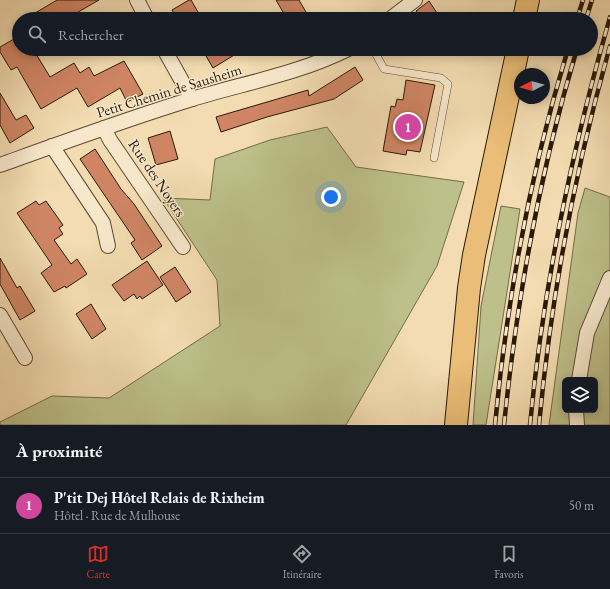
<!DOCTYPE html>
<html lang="fr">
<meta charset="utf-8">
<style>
:root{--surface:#171b24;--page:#242831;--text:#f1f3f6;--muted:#9ea1a6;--line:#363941;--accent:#d93025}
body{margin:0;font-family:"EB Garamond",serif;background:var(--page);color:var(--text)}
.controls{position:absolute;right:12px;bottom:12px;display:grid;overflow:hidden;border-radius:6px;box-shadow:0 2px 10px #0003}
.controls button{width:36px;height:36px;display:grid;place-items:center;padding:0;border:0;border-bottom:1px solid var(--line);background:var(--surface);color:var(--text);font:20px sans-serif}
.compass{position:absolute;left:514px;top:68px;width:36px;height:36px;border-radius:50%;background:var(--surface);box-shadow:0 2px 10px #0003;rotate:265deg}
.you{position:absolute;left:331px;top:197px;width:14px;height:14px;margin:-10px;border:3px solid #fff;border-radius:50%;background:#1a73e8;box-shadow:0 0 0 6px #1a73e833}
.badge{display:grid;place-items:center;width:26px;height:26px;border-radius:50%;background:var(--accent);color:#fff;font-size:13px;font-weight:700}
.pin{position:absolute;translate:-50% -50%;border:2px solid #fff;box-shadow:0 1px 4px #0006}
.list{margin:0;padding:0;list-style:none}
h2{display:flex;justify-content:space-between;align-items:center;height:52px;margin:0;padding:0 16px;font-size:17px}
h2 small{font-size:13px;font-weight:400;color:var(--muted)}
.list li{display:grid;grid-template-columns:26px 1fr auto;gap:12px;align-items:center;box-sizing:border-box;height:56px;padding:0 16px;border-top:1px solid var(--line)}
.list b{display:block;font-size:15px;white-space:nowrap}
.list p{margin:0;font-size:13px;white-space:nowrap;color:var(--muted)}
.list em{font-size:13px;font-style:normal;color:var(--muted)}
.icon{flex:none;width:22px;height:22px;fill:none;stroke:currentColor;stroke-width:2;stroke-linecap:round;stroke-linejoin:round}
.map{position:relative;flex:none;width:610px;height:425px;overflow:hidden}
.search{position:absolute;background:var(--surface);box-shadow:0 2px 10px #0003;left:12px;right:12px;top:12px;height:44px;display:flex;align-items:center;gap:10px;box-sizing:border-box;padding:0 14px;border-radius:22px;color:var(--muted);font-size:15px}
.sheet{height:108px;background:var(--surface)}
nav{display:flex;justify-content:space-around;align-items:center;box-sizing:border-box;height:56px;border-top:1px solid var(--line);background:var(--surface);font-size:11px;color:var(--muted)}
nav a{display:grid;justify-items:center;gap:2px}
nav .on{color:var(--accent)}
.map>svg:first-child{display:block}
.green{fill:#bdc08a;stroke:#746c48;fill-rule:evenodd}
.building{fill:#cf8564;stroke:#2c1907}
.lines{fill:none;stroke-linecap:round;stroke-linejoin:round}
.lane-casing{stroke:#5e4a32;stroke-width:8}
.street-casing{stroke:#5e4a32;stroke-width:16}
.primary-casing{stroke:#2c1907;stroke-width:24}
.lane{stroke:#f7e8cc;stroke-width:7}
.street{stroke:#f7e8cc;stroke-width:14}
.primary{stroke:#eabe78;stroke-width:22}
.rail-casing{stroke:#2c1907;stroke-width:4.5}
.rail{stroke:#f7e8cc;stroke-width:3;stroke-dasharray:9;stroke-linecap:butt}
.labels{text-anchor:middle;stroke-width:3;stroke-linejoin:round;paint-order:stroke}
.street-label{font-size:15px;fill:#2c1907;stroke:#f7e8cc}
</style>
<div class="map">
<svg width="610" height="425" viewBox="0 0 610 425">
<rect width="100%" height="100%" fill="#f3dcb1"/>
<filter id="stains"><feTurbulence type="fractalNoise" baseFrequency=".005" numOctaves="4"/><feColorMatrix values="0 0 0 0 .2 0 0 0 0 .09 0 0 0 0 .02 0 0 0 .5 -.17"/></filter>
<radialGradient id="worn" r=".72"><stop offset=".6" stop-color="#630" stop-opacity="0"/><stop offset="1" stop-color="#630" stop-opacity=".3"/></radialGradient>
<g class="green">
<path d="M 327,127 L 356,167 L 464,182 L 437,266 L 346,425 L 0,425 L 0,422 L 52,396 L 109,398 L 220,326 L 217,280 L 163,198 L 210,200 L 215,159 L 270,140 Z"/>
<path d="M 585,188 L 610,197 L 610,425 L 549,425 L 578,213 ZM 565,380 L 595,380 L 595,410 L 565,410 Z"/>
<path d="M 501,206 L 520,209 L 486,425 L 473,425 L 481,306 Z"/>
</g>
<g class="building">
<path d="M 57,0 L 99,0 L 66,19 L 25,19 Z"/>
<path d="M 189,0 L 191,0 L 202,19 L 177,19 L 172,10 Z"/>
<path d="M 276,0 L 299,0 L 310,19 L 287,19 Z"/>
<path d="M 429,1 L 441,19 L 422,19 L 416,11 Z"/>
<path d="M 14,39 L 19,49 L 33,49 L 50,77 L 74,63 L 80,73 L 89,67 L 94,76 L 124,61 L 143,94 L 127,102 L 120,88 L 88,107 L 77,88 L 41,109 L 17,67 L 11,70 L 0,52 L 0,47 Z"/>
<path d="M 202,49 L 244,49 L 213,68 Z"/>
<path d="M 355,67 L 363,80 L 334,99 L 267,117 L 221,132 L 216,117 L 308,90 L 309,96 Z"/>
<path d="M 406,80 L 435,85 L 420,152 L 407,150 L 406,155 L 383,151 L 391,106 L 395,107 L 397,99 L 403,100 Z"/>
<path d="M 0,93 L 16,120 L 26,115 L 34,128 L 10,143 L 0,125 Z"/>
<path d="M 170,131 L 178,159 L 156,165 L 148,138 Z"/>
<path d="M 95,149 L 121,189 L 134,204 L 162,246 L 142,260 L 131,243 L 135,240 L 80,159 Z"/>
<path d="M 36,201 L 39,205 L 46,201 L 63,225 L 59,228 L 63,234 L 54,240 L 71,264 L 77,259 L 87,274 L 66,288 L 65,286 L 54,292 L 41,273 L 52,265 L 17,213 Z"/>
<path d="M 0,258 L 17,288 L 20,286 L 35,311 L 20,320 L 0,284 Z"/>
<path d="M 147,261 L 163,285 L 142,299 L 140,296 L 137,299 L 134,294 L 124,301 L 112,285 Z"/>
<path d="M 175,267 L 191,292 L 176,302 L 160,277 Z"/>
<path d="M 91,304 L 106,329 L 92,339 L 76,314 Z"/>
</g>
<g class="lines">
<defs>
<path id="lane" d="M 373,49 L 384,69 L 441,78 L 448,84 L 434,158"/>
<g id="street">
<path d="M 137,0 L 147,19"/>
<path d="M 390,19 L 415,0"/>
<path d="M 164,49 L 192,99"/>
<path d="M 104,128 L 110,140 L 183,247"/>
<path d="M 52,146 L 103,223 L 108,246"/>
<path d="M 0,165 C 64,142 127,119 192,99 C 244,83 298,74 348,49"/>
<path d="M 0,315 L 25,358"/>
<path d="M 579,380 L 587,333 L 610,278"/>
<path d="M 576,410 L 577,425"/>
</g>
<g id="primary">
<path d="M 524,19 L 528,0"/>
<path d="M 456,425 L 469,288 L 474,255 L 518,49"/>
</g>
</defs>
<use href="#lane" class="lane-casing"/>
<use href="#street" class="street-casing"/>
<use href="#primary" class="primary-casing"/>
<use href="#lane" class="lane"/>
<use href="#street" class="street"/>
<use href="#primary" class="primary"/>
<defs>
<g id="rail">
<path d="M 577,19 L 583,0"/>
<path d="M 586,19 L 592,0"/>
<path d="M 495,425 C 507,299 531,170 568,49"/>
<path d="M 504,425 C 517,298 540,171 577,49"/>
<path d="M 530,425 C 543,287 572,150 610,17"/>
<path d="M 539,425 C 551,297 575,170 610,46"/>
</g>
</defs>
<use href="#rail" class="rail-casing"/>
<use href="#rail" class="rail"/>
</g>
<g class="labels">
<g class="street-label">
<text transform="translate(169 91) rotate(-17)" y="5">Petit Chemin de Sausheim</text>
<text transform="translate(157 178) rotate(56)" y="5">Rue des Noyers</text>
</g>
</g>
<rect width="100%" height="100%" filter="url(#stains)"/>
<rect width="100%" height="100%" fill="url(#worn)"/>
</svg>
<div class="controls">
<button><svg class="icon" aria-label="layers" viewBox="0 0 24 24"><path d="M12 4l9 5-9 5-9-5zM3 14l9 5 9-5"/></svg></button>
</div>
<svg class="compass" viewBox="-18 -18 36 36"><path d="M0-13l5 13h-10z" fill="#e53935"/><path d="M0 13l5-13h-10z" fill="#9ea1a6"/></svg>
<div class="you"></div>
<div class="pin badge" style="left:408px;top:127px;background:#d1479c">1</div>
<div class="search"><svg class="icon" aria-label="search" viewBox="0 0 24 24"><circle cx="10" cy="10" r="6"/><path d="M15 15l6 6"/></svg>Rechercher</div>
</div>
<section class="sheet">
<h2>À proximité<small></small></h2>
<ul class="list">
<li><span class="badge" style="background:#d1479c">1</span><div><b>P'tit Dej Hôtel Relais de Rixheim</b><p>Hôtel · Rue de Mulhouse</p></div><em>50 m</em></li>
</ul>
</section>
<nav>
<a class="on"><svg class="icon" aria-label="map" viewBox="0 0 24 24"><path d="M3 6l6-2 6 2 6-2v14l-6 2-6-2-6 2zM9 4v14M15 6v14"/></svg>Carte</a>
<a><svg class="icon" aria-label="directions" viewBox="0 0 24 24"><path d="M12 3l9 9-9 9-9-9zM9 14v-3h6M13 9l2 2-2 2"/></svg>Itinéraire</a>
<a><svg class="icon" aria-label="saved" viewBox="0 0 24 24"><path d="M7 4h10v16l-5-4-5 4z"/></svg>Favoris</a>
</nav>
